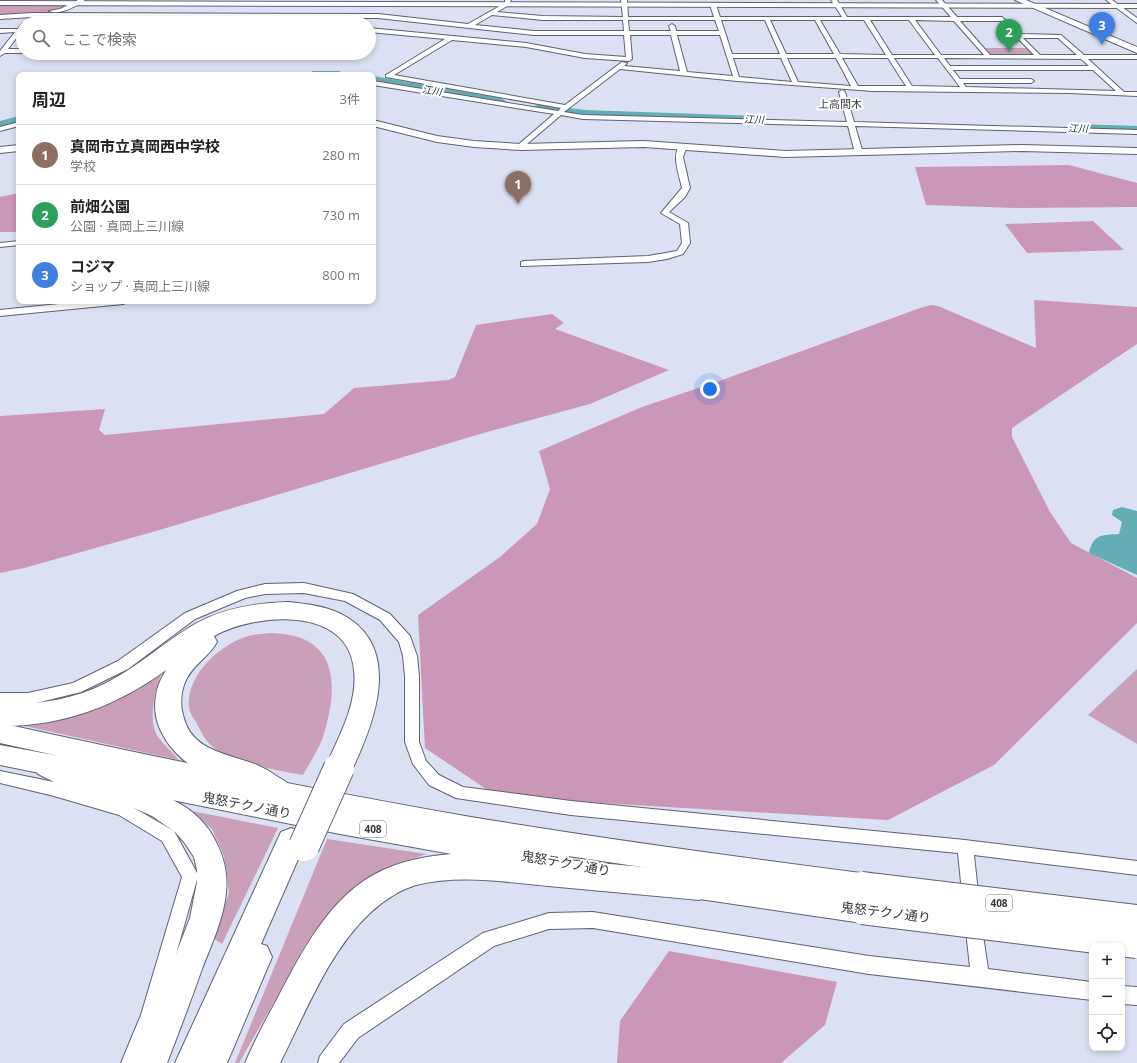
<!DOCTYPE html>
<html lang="ja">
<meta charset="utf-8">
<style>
:root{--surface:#fff;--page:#f2f2f2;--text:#222;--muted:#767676;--line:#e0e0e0;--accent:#5e5724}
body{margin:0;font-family:"Open Sans","Noto Sans JP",sans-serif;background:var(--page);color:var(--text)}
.controls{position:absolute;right:12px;bottom:12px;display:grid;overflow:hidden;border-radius:8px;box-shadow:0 2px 6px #0003}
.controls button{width:36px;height:36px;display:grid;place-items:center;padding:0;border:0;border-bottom:1px solid var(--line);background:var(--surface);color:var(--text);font:20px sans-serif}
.you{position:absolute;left:710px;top:389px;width:14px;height:14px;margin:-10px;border:3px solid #fff;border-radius:50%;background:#1a73e8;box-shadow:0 0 0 6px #1a73e833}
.badge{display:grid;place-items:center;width:26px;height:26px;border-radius:50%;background:var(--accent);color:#fff;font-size:13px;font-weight:700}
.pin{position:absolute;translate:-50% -33px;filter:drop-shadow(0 1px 2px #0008)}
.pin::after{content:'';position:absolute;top:21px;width:14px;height:12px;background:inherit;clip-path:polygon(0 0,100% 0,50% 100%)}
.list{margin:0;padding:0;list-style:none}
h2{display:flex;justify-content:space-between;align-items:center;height:52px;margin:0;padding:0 16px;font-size:17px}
h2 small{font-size:13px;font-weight:400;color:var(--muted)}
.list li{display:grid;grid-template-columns:26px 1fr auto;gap:12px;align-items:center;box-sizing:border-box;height:60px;padding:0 16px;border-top:1px solid var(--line)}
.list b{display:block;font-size:15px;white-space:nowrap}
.list p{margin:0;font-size:13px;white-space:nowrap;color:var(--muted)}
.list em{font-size:13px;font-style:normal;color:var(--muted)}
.icon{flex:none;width:22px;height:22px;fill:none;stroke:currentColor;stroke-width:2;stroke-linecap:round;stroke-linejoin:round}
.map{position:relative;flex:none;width:1137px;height:1063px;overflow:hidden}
.search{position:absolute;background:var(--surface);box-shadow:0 2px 6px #0003;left:16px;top:16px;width:360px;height:44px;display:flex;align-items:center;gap:10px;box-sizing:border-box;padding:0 14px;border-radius:22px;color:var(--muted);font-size:15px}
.panel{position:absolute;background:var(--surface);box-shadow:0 2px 6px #0003;left:16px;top:72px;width:360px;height:232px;border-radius:8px}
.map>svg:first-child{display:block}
.green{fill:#caa0b9}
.forest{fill:#ca97b6}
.water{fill:#64adb5}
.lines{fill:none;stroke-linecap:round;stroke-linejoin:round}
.river{fill:#64adb5;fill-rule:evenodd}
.minor-casing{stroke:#5e6272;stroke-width:2}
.tertiary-casing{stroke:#5e6272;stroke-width:2}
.primary-casing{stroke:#5e6272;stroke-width:2}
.trunk-casing{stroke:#5e6272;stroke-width:2}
.motorway-casing{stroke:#5e6272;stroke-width:2}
.minor{fill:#fff;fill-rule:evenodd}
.tertiary{fill:#fff;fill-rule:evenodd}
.primary{fill:#fff;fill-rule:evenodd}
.trunk{fill:#fff;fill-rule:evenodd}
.motorway{fill:#fff;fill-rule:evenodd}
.trunk-bridge-casing{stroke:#5e6272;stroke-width:30;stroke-linecap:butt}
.motorway-bridge-casing{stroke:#5e6272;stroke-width:32;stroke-linecap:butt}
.trunk-bridge{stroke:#fff;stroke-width:28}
.motorway-bridge{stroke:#fff;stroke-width:30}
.labels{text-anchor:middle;stroke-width:4;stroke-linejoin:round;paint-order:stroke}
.far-water-label{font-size:10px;font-style:italic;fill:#0e3337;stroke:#fff}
.shield{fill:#fff;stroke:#717277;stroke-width:1}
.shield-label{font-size:10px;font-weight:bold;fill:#34363d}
.far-quarter-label{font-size:11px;fill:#34363d;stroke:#fff}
.near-street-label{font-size:13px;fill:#34363d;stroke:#fff}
</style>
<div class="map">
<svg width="1137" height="1063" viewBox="0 0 1137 1063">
<rect width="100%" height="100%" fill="#dbe0f2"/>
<g class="green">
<path d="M 0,5 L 62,5 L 63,6 C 46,17 20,15 0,17 Z"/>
<path d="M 985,48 L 1027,48 L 1034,55 L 996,56 L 991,55 Z"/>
<path d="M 270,633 C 341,634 339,688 322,740 C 317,752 309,764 303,775 C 278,771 233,762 213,747 C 206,742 200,730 196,722 C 193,718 190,713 189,708 C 185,675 222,642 252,635 C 258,634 264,634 270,633 Z"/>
<path d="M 165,668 C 155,684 147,720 158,737 C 164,745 173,753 179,760 L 25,726 L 88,712 L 119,699 Z"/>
<path d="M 1137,669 L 1137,744 L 1088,715 Z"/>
<path d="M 192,811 L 278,828 L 222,944 L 213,938 L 229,893 L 224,856 L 212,829 Z"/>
<path d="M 327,839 L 426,854 L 390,867 L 326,919 L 290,974 L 239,1063 L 235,1063 Z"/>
</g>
<g class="forest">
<path d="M 1069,165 L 1137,183 L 1137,207 L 1016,208 L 926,205 L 915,167 Z"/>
<path d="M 19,193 L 19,232 L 0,232 L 0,197 Z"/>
<path d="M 1093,221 L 1124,250 L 1027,253 L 1005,224 Z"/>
<path d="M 1034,300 L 1137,307 L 1137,344 L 1012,428 L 1012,437 L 1050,512 L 1071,543 L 1137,578 L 1137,623 L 994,765 L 888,820 L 498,797 L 425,748 L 418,615 L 500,557 L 537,524 L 550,489 L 539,451 L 642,407 L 722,380 L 920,308 L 931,305 L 938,306 L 1036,348 Z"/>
<path d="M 552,314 L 564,323 L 555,329 L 669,370 L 590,404 L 480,434 L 156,531 L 24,568 L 0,573 L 0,416 L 105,409 L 99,430 L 105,435 L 324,414 L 354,388 L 449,380 L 455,377 L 476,325 Z"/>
<path d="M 669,951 L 837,982 L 825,1025 L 781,1063 L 617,1063 L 620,1021 Z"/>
</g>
<path class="water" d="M 1122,507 L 1137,511 L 1137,575 L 1089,553 C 1093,534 1102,535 1119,534 L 1122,522 L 1112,515 L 1113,510 Z"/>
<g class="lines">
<g class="river">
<path d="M 313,71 L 339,71 L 345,75 L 307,75 Z"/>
<path d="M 373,76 L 501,98 L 507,102 L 501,106 L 373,84 Z"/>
<path d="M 538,104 L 585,110 L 758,116 L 764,120 L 758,124 L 585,118 L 534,111 L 532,108 Z"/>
<path d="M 19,116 L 19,124 L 0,129 L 0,121 Z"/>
<path d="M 1076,124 L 1137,126 L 1137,134 L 1071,131 L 1069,128 Z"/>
</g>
<defs>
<g id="minor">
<path d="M 78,0 L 85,0 C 77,6 59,16 49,11 L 60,9 Z"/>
<path d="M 505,0 L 511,0 L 509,5 L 497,12 L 543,16 L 623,17 L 621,0 L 627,0 L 628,17 L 714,17 L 710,5 L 713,3 L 716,5 L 720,17 L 842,17 L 831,0 L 837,0 L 847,17 L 951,17 L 936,0 L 942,0 L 957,17 L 1002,17 L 1020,34 L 1061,35 L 1084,55 L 1137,55 L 1137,59 L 1088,59 L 1124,92 L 1137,92 L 1137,96 L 1069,93 L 873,91 L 737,81 L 620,69 L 564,112 L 583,115 L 847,122 L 839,92 L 842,90 L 845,92 L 854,122 L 1137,130 L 1137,134 L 855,126 L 863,153 L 859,155 L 855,153 L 848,126 L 583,119 L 561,115 L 521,149 L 517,147 L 518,145 L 554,114 L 373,85 L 373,81 L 558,111 L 561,108 L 386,77 L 386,75 L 445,39 L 369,32 L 369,28 L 526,43 L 585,54 L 626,57 L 624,35 L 534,35 L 378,18 L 32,17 L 0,19 L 0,15 L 32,13 L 378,14 L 468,24 L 505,3 ZM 492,15 L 543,20 L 623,20 L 624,31 L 534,31 L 475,25 ZM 628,20 L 715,20 L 719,31 L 676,31 L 675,26 L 672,24 L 669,26 L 671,31 L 629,31 ZM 721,20 L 765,20 L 780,54 L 732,54 ZM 770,20 L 815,20 L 834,54 L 786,54 ZM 820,20 L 864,20 L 886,55 L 840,54 ZM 870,20 L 909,20 L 935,55 L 892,55 ZM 915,20 L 954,21 L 984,55 L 941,55 ZM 960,21 L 1001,21 L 1034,55 L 990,55 ZM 630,35 L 671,35 L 680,71 L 624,66 L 627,63 L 622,62 L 565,105 L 394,75 L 452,40 L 526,47 L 585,58 L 629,61 L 632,59 ZM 677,35 L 720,35 L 733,76 L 687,72 ZM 1023,38 L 1058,38 L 1077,55 L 1040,55 ZM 733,58 L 781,58 L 792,82 L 739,77 ZM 787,58 L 836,58 L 851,86 L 798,82 ZM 842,58 L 888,58 L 906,86 L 858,86 ZM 894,58 L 938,58 L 960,87 L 912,86 ZM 944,58 L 1081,59 L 1089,66 L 950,66 ZM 953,70 L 1093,70 L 1116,91 L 966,87 L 963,83 L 1031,83 L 1034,81 L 1031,79 L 960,79 Z"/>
<path d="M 1106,0 L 1112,0 L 1137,18 L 1137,23 Z"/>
<path d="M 23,23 L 23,32 L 21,32 L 8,49 L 23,49 L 23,53 L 5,53 L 0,56 L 0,51 L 15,32 L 0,33 L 0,29 L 18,29 Z"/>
<path d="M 19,122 L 19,126 L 0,131 L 0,127 Z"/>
<path d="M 683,144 L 687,146 L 683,157 L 690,188 L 685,197 L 669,212 L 688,223 L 690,243 L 683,254 L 667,259 L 648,262 L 521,266 L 521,262 L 524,261 L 648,256 L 677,251 L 682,243 L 680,224 L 661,213 L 682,188 C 680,177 669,150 683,144 Z"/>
<path d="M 19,241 L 19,245 L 0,247 L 0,243 Z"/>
<path d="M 304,583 L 353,594 L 390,614 L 410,636 L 417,656 L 419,676 L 419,742 L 426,761 L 439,775 L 463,787 L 571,801 L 965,840 L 1137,861 L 1137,875 L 974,855 L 979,902 L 977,908 L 971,910 L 965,908 L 963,902 L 958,853 L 571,815 L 456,798 L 429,785 L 413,764 L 405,742 L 405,676 L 403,656 L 399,642 L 380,620 L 345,601 L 304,593 L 265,594 L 245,598 L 195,619 L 128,669 L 81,692 L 28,705 L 0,705 L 0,693 L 28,693 L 73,683 L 118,661 L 185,613 L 237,591 L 265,584 Z"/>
<path d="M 0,771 L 54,782 L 129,805 L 174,831 L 196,871 L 198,876 L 159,1015 L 139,1063 L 121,1063 L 141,1015 L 182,877 L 162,841 L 119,815 L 54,796 L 0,783 Z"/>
<path d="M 593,912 L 869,956 L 970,967 L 965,922 L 967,916 L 973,914 L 979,916 L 981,922 L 988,969 L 1092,982 L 1092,1000 L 869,974 L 593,928 L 549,929 L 494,946 L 358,1038 L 339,1063 L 318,1063 L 320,1056 L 344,1024 L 483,933 L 549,913 Z"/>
<path d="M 1122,986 L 1137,987 L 1137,1005 L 1122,1004 Z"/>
</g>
<g id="tertiary">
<path d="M 0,1 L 1137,4 L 1137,8 L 0,5 Z"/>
<path d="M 373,120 L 437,136 L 474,141 L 521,144 L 644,141 L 785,151 L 1022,145 L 1137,148 L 1137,154 L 1022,151 L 785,157 L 644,147 L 521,150 L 474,147 L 437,142 L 373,126 Z"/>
<path d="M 19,145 L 19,151 L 0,153 L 0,147 Z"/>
<path d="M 88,301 L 129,301 L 123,304 L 0,316 L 0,310 Z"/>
</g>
<path id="primary" d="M 1015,0 L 1026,0 L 1137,47 L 1137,53 Z"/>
<path id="trunk" d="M 0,723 C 154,757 309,789 465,816 C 597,838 729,856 861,873 L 871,877 L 875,886 L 871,895 L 864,898 L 872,901 L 876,910 L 872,919 L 862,923 L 686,897 L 676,893 L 672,884 L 676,875 L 682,873 L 568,856 L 571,861 L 567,870 L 557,873 L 340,834 L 0,765 L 0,745 L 59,756 L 0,743 Z"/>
<g id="motorway">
<path d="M 288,602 C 306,604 325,606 341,614 C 406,647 373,727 349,776 L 339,780 L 329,776 L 325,768 C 338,738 358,704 354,670 C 348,605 256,613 214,636 L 217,642 C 209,657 192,665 185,682 C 181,692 180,704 183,715 C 191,752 228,753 257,765 C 264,768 271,772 278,777 C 286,782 291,784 295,793 L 291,802 C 269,809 258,790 240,782 C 227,777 212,776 199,770 C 173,757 150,726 156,696 C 157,686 161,679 166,670 C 117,706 61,727 0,726 L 0,704 C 37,705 72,700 106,683 C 138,667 164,642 195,624 C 224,608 255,603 288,602 Z"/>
<path d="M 48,754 C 62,759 75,768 89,773 C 118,783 147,785 173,800 C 193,810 208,824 217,844 C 239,887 218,928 202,969 C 191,1000 179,1032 167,1063 L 133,1063 L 190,918 L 197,882 L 197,870 L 194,857 L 184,842 L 175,832 L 152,816 L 134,808 L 70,790 L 38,774 L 34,766 L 38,758 Z"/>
<path d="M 291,828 L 301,832 L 306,841 L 261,944 L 267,946 L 272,957 L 227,1063 L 175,1063 L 281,832 Z"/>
<path d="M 478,852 L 699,872 L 710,876 L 714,886 L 710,896 L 699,900 C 649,895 599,891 548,886 C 505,882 459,874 416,885 C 399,890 383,901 370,913 C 329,951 305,1014 280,1063 L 245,1063 C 254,1042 265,1021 276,1001 C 302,952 330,894 383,870 C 414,856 445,854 478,852 Z"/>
</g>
</defs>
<use href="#minor" class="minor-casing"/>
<use href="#tertiary" class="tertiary-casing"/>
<use href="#primary" class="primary-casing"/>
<use href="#trunk" class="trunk-casing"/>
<use href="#motorway" class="motorway-casing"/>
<use href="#minor" class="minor"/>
<use href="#tertiary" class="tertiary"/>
<use href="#primary" class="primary"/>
<use href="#trunk" class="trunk"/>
<use href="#motorway" class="motorway"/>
<defs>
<g id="trunk-bridge">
<path d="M 861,886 L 1137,919"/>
<path d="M 862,910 L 1137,944"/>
</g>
<path id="motorway-bridge" d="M 304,846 L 339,768"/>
</defs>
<use href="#trunk-bridge" class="trunk-bridge-casing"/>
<use href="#motorway-bridge" class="motorway-bridge-casing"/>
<use href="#trunk-bridge" class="trunk-bridge"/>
<use href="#motorway-bridge" class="motorway-bridge"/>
</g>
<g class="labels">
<g class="far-water-label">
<text transform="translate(432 90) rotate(9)" y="4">江川</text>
<text transform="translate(754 119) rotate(2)" y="4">江川</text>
<text transform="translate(1078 128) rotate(2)" y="4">江川</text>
</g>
<g class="shield">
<rect x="360" y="821" width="26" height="16" rx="3"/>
<rect x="986" y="895" width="26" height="16" rx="3"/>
</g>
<g class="shield-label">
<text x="373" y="833">408</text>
<text x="999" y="907">408</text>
</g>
<g class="far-quarter-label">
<text x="840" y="108">上高間木</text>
</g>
<g class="near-street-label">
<text transform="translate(247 805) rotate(11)" y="5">鬼怒テクノ通り</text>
<text transform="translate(566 863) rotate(10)" y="5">鬼怒テクノ通り</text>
<text transform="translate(886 912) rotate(7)" y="5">鬼怒テクノ通り</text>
</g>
</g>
</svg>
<div class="controls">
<button>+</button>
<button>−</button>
<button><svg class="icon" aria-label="locate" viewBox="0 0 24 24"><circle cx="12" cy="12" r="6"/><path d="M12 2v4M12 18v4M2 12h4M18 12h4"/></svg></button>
</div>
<div class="you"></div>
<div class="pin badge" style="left:518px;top:204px;background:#8d6e63">1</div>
<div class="pin badge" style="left:1009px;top:52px;background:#2e9e5b">2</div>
<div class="pin badge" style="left:1102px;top:45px;background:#3f7fe0">3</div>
<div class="search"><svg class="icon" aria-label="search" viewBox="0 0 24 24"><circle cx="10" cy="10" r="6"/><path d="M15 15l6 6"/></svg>ここで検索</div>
<section class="panel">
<h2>周辺<small>3件</small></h2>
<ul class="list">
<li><span class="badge" style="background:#8d6e63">1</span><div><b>真岡市立真岡西中学校</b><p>学校</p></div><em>280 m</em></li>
<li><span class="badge" style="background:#2e9e5b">2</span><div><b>前畑公園</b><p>公園 · 真岡上三川線</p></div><em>730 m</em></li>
<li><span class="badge" style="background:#3f7fe0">3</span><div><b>コジマ</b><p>ショップ · 真岡上三川線</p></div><em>800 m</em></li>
</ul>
</section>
</div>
